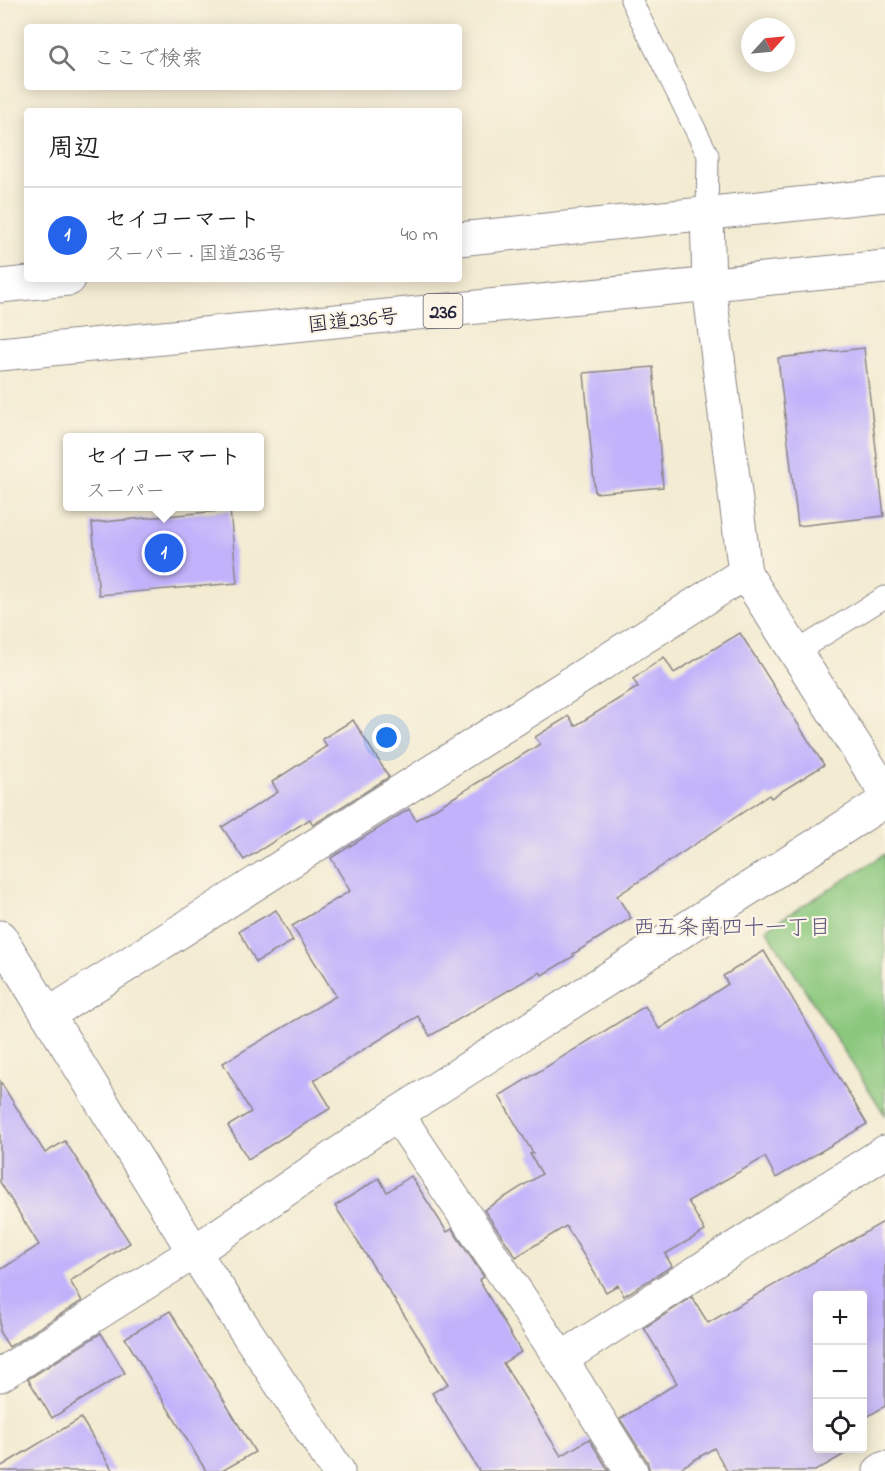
<!DOCTYPE html>
<html lang="ja">
<meta charset="utf-8">
<style>
:root{--surface:#fff;--page:#f6f6f6;--text:#202124;--muted:#757577;--line:#e0e0e0;--accent:#2563eb}
body{margin:0;font-family:"Indie Flower","Klee One",sans-serif;background:var(--page);color:var(--text)}
.controls{position:absolute;right:18px;bottom:18px;display:grid;overflow:hidden;border-radius:6px;box-shadow:0 3px 15px #0003}
.controls button{width:54px;height:54px;display:grid;place-items:center;padding:0;border:0;border-bottom:2px solid var(--line);background:var(--surface);color:var(--text);font:30px sans-serif}
.compass{position:absolute;left:741px;top:18px;width:54px;height:54px;border-radius:50%;background:var(--surface);box-shadow:0 3px 15px #0003;rotate:63deg}
.you{position:absolute;left:387px;top:738px;width:21px;height:21px;margin:-15px;border:4px solid #fff;border-radius:50%;background:#1a73e8;box-shadow:0 0 0 9px #1a73e833}
.badge{display:grid;place-items:center;width:39px;height:39px;border-radius:50%;background:var(--accent);color:#fff;font-size:20px;font-weight:700}
.pin{position:absolute;translate:-50% -50%;border:3px solid #fff;box-shadow:0 2px 6px #0006}
.popup{position:absolute;left:63px;top:433px;width:201px;height:78px;box-sizing:border-box;display:grid;place-content:center;border-radius:6px;background:var(--surface);filter:drop-shadow(0 2px 4px #0005);font-size:20px;white-space:nowrap;color:var(--muted)}
.popup b{font-size:22px;color:var(--text)}
.popup::after{content:'';position:absolute;left:50%;top:100%;margin-left:-12px;border:12px solid transparent;border-top-color:var(--surface)}
.list{margin:0;padding:0;list-style:none}
h2{display:flex;justify-content:space-between;align-items:center;height:78px;margin:0;padding:0 24px;font-size:26px}
h2 small{font-size:20px;font-weight:400;color:var(--muted)}
.list li{display:grid;grid-template-columns:39px 1fr auto;gap:18px;align-items:center;box-sizing:border-box;height:96px;padding:0 24px;border-top:2px solid var(--line)}
.list b{display:block;font-size:22px;white-space:nowrap}
.list p{margin:0;font-size:20px;white-space:nowrap;color:var(--muted)}
.list em{font-size:20px;font-style:normal;color:var(--muted)}
.icon{flex:none;width:33px;height:33px;fill:none;stroke:currentColor;stroke-width:2;stroke-linecap:round;stroke-linejoin:round}
.map{position:relative;flex:none;width:885px;height:1471px;overflow:hidden}
.search{position:absolute;background:var(--surface);box-shadow:0 3px 15px #0003;left:24px;top:24px;width:438px;height:66px;display:flex;align-items:center;gap:15px;box-sizing:border-box;padding:0 21px;border-radius:6px;color:var(--muted);font-size:22px}
.panel{position:absolute;background:var(--surface);box-shadow:0 3px 15px #0003;left:24px;top:108px;width:438px;height:174px;border-radius:6px}
.map>svg:first-child{display:block}
.green{fill:#8bc87e;stroke:#56755c;stroke-width:1.5}
.building{fill:#c1b2fb}
.lines{fill:none;stroke-linecap:round;stroke-linejoin:round}
.service-casing{stroke:#8a8686;stroke-width:23}
.minor-casing{stroke:#8a8686;stroke-width:35}
.tertiary-casing{stroke:#8a8686;stroke-width:35}
.trunk-casing{stroke:#8a8686;stroke-width:35}
.service{stroke:#fff;stroke-width:21}
.minor{stroke:#fff;stroke-width:33}
.tertiary{stroke:#fff;stroke-width:33}
.trunk{stroke:#fff;stroke-width:33}
.labels{text-anchor:middle;stroke-width:4.5;stroke-linejoin:round;paint-order:stroke}
.shield{fill:#fcf5e5;stroke:#63616e;stroke-width:1.5}
.shield-label{font-size:20px;font-weight:bold;fill:#22223b}
.street-label{font-size:21px;fill:#22223b;stroke:#fcf5e5}
.neighbourhood-label{font-size:22px;fill:#5a547e;stroke:#fcf5e5}
</style>
<div class="map">
<svg width="885" height="1471" viewBox="0 0 885 1471">
<rect width="100%" height="100%" fill="#fcf5e5"/>
<filter id="ink" filterUnits="userSpaceOnUse"><feTurbulence type="fractalNoise" baseFrequency=".0167" numOctaves="2"/><feDisplacementMap in="SourceGraphic" scale="12" xChannelSelector="R" yChannelSelector="G"/><feConvolveMatrix kernelMatrix="1 2 1 2 8 2 1 2 1" color-interpolation-filters="sRGB"/></filter>
<filter id="wash" filterUnits="userSpaceOnUse"><feTurbulence type="fractalNoise" baseFrequency=".008" numOctaves="4" result="noise"/><feDisplacementMap in="SourceGraphic" scale="24" xChannelSelector="R" yChannelSelector="G"/><feGaussianBlur stdDeviation="1.35" result="paint"/><feColorMatrix in="noise" values="0 0 0 0 0 0 0 0 0 0 0 0 0 0 0 0 0 1.4 0 .05"/><feComposite in="paint" operator="in"/></filter>
<g filter="url(#wash)">
<rect width="100%" height="100%" fill="#f3ebd2"/>
<path class="green" d="M 885,854 L 885,1115 L 766,929 Z"/>
<g id="blocks">
<g class="building">
<path d="M 864,348 L 884,516 L 798,526 L 778,358 Z"/>
<path d="M 653,367 L 663,487 L 595,493 L 584,373 Z"/>
<path d="M 230,510 L 237,583 L 99,595 L 92,523 Z"/>
<path d="M 740,633 L 824,765 L 771,798 L 769,795 L 617,896 L 631,918 L 573,954 L 574,956 L 542,975 L 540,972 L 430,1036 L 418,1016 L 314,1080 L 331,1108 L 248,1159 L 228,1126 L 251,1112 L 223,1063 L 336,996 L 292,926 L 350,891 L 331,858 L 409,809 L 416,820 L 456,796 L 540,744 L 535,737 L 569,716 L 575,726 L 638,687 L 633,679 L 664,657 L 674,673 Z"/>
<path d="M 353,720 L 389,777 L 313,825 L 310,819 L 244,860 L 222,827 L 278,792 L 272,782 L 327,746 L 322,739 Z"/>
<path d="M 276,910 L 293,941 L 256,962 L 239,931 Z"/>
<path d="M 764,951 L 867,1124 L 776,1178 L 765,1157 L 688,1201 L 705,1231 L 665,1254 L 672,1266 L 624,1296 L 618,1285 L 606,1292 L 566,1226 L 516,1257 L 484,1210 L 542,1174 L 530,1154 L 533,1153 L 499,1096 L 645,1006 L 659,1029 L 728,984 L 723,976 Z"/>
<path d="M 0,1081 L 45,1153 L 65,1141 L 130,1243 L 70,1281 L 82,1301 L 9,1347 L 0,1333 L 0,1270 L 39,1245 L 0,1182 Z"/>
<path d="M 411,1176 L 447,1232 L 452,1229 L 484,1277 L 479,1280 L 521,1352 L 503,1363 L 561,1456 L 589,1439 L 609,1471 L 479,1471 L 432,1393 L 448,1384 L 335,1206 L 379,1178 L 387,1192 Z"/>
<path d="M 885,1221 L 885,1406 L 862,1420 L 862,1296 L 818,1296 L 818,1449 L 842,1449 L 845,1454 L 815,1471 L 727,1471 L 714,1448 L 676,1471 L 650,1471 L 647,1461 L 620,1419 L 677,1383 L 644,1328 L 692,1297 L 708,1323 Z"/>
<path d="M 170,1311 L 255,1452 L 222,1471 L 206,1471 L 125,1338 Z"/>
<path d="M 101,1333 L 125,1373 L 52,1418 L 28,1379 Z"/>
<path d="M 81,1418 L 113,1471 L 0,1471 L 0,1467 Z"/>
</g>
</g>
</g>
<g filter="url(#ink)">
<use href="#blocks" fill-opacity="0" stroke="#8a8686" stroke-width="1.5"/>
<g class="lines">
<defs>
<g id="service">
<path d="M 631,0 L 708,155 L 707,213"/>
<path d="M 796,652 L 885,597"/>
</g>
<g id="minor">
<path d="M 707,213 L 709,286 L 745,573 L 885,792"/>
<path d="M 48,1015 L 745,573"/>
<path d="M 397,1114 L 561,1359 L 631,1471"/>
<path d="M 561,1359 L 885,1152"/>
<path d="M 0,1375 L 194,1252 L 397,1114 L 885,801"/>
<path d="M 880,1471 L 885,1468"/>
</g>
<path id="tertiary" d="M 0,937 L 194,1252 L 338,1471"/>
<g id="trunk">
<path d="M 459,239 L 885,195"/>
<path d="M 0,286 L 69,279"/>
<path d="M 0,354 L 885,267"/>
</g>
</defs>
<use href="#service" class="service-casing"/>
<use href="#minor" class="minor-casing"/>
<use href="#tertiary" class="tertiary-casing"/>
<use href="#trunk" class="trunk-casing"/>
<use href="#service" class="service"/>
<use href="#minor" class="minor"/>
<use href="#tertiary" class="tertiary"/>
<use href="#trunk" class="trunk"/>
</g>
</g>
<g class="labels">
<rect class="shield" x="423.5" y="294" width="39" height="34" rx="4.5"/>
<g class="shield-label">
<text x="443" y="318">236</text>
</g>
<g class="street-label">
<text transform="translate(353 320) rotate(-6)" y="7">国道236号</text>
</g>
<g class="neighbourhood-label">
<text x="732" y="934">西五条南四十一丁目</text>
</g>
</g>
</svg>
<div class="controls">
<button>+</button>
<button>−</button>
<button><svg class="icon" aria-label="locate" viewBox="0 0 24 24"><circle cx="12" cy="12" r="6"/><path d="M12 2v4M12 18v4M2 12h4M18 12h4"/></svg></button>
</div>
<svg class="compass" viewBox="-18 -18 36 36"><path d="M0-13l5 13h-10z" fill="#e53935"/><path d="M0 13l5-13h-10z" fill="#757577"/></svg>
<div class="you"></div>
<div class="pin badge" style="left:164px;top:553px">1</div>
<div class="popup"><b>セイコーマート</b>スーパー</div>
<div class="search"><svg class="icon" aria-label="search" viewBox="0 0 24 24"><circle cx="10" cy="10" r="6"/><path d="M15 15l6 6"/></svg>ここで検索</div>
<section class="panel">
<h2>周辺<small></small></h2>
<ul class="list">
<li><span class="badge">1</span><div><b>セイコーマート</b><p>スーパー · 国道236号</p></div><em>40 m</em></li>
</ul>
</section>
</div>
